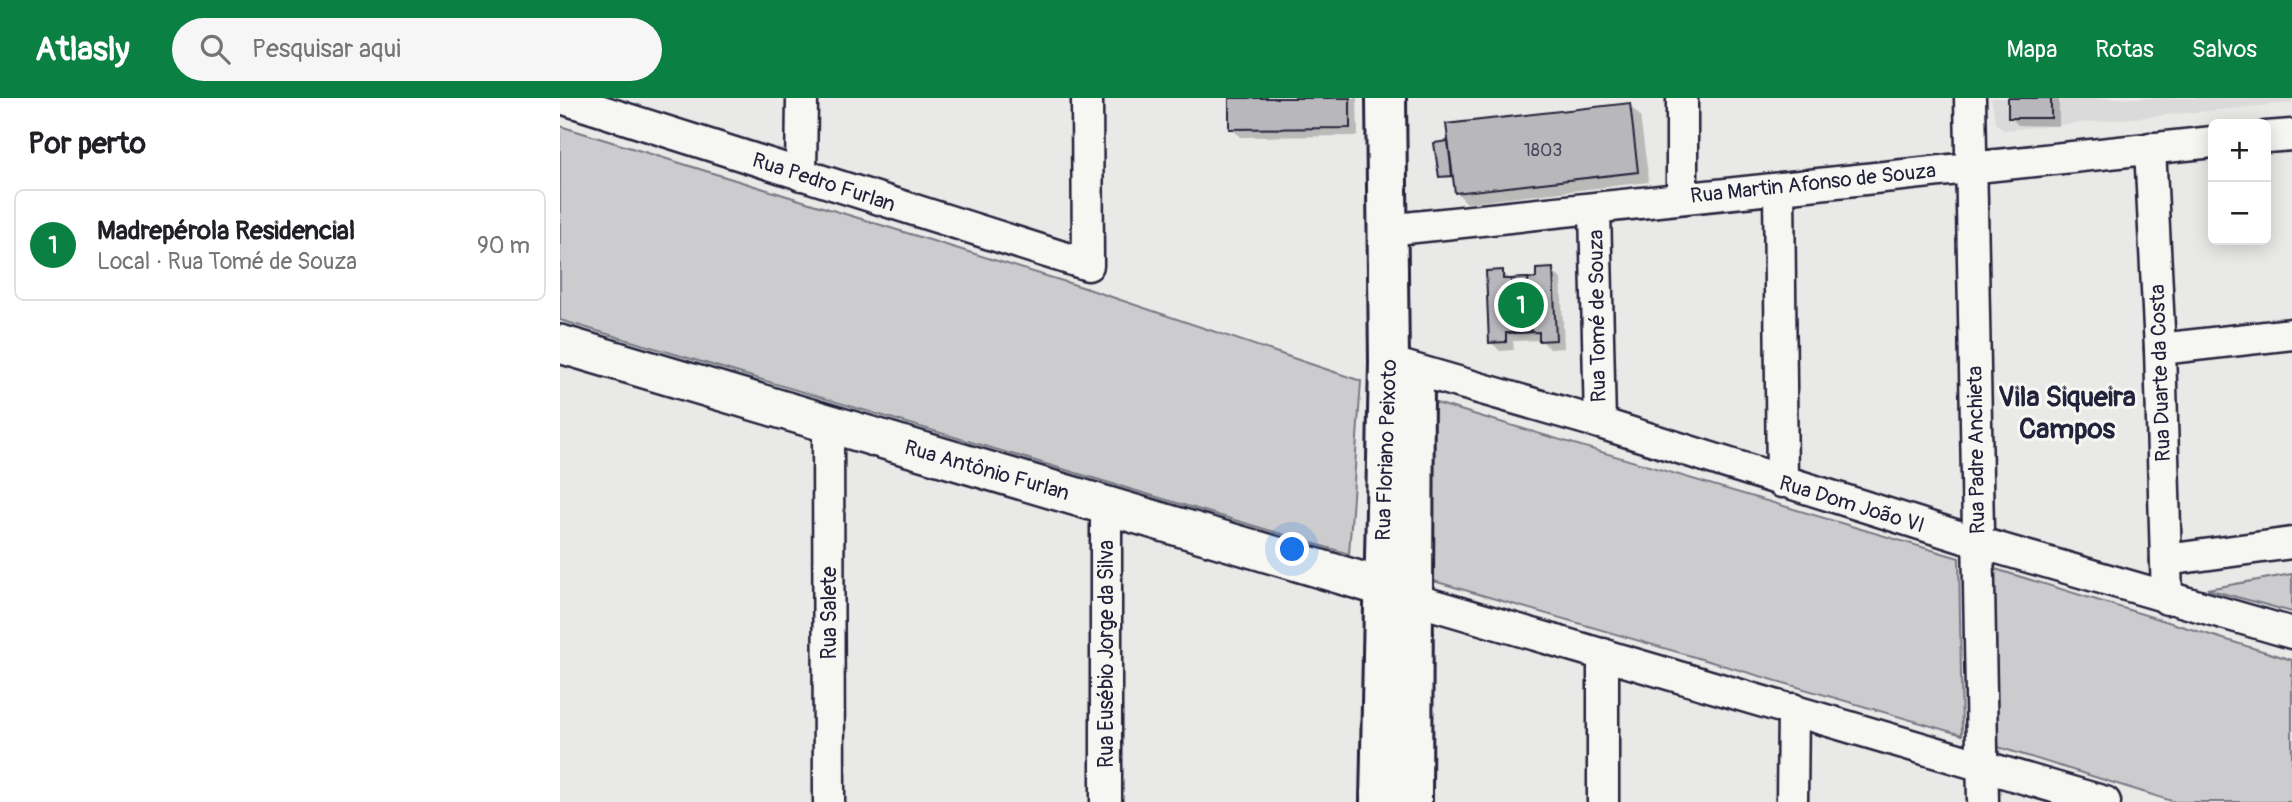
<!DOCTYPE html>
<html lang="pt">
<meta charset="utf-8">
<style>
:root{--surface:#fff;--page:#f6f6f6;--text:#202124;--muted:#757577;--line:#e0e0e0;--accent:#0b8043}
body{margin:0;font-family:Pangolin,sans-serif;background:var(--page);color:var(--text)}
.controls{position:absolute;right:21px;top:21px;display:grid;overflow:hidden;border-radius:10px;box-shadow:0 4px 18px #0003}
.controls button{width:63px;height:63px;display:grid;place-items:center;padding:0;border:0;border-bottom:2px solid var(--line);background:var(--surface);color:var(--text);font:35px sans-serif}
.you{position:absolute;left:733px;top:452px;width:24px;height:24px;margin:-18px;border:5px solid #fff;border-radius:50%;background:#1a73e8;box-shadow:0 0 0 10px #1a73e833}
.badge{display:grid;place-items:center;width:46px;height:46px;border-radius:50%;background:var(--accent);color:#fff;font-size:23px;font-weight:700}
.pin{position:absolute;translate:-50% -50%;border:4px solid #fff;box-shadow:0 2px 7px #0006}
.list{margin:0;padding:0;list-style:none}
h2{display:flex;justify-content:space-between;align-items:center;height:91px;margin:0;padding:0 28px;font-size:30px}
h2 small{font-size:23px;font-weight:400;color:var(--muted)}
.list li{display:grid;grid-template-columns:46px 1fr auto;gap:21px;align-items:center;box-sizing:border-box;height:112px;margin:0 14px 14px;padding:0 14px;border:2px solid var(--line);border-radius:10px}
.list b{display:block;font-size:26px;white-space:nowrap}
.list p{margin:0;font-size:23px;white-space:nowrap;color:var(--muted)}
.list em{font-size:23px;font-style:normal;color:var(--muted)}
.icon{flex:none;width:38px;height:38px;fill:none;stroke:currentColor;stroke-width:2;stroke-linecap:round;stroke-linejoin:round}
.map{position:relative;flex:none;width:1732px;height:704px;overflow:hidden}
header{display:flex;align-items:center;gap:42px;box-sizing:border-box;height:98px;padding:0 35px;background:var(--accent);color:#fff}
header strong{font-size:33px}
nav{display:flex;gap:38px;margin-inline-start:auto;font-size:24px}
.search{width:490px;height:63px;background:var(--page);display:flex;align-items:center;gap:18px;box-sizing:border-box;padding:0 24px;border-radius:38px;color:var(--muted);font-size:26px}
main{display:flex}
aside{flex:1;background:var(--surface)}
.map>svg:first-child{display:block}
.built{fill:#dadada}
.green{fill:#ccccce;stroke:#777784;stroke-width:2}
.shadow{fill:#0003}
.building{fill:#b8b8bc;stroke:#22223b;stroke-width:2}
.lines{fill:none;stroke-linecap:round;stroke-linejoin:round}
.minor-casing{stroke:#22223b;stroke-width:35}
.tertiary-casing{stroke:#22223b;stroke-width:42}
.secondary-casing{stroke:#22223b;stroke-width:44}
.minor{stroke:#f6f6f2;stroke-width:30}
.tertiary{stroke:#f6f6f2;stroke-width:37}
.secondary{stroke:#f6f6f2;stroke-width:38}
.labels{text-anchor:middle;stroke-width:6;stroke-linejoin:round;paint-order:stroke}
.number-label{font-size:18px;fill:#48485b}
.street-label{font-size:21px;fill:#22223b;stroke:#f6f6f2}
.district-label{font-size:28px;font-weight:bold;fill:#22223b;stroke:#f6f6f2}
</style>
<header>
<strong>Atlasly</strong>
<div class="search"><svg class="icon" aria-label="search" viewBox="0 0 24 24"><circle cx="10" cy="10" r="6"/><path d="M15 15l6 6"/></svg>Pesquisar aqui</div>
<nav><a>Mapa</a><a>Rotas</a><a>Salvos</a></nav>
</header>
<main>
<aside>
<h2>Por perto<small></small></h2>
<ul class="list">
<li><span class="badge">1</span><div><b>Madrepérola Residencial</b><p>Local · Rua Tomé de Souza</p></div><em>90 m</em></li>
</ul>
</aside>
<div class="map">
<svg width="1732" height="704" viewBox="0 0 1732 704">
<rect width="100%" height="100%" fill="#e9e9e7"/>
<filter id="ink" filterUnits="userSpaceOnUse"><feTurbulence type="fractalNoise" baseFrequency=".0143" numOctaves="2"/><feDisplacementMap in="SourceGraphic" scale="14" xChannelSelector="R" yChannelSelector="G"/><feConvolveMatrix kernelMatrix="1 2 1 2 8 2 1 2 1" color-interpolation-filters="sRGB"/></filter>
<g filter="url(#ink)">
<path class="built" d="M 1431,0 L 1732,0 L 1732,5 L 1444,32 L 1436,25 Z"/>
<g class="green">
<path d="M 0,28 L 522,189 L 801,283 L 789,456 L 0,222 Z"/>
<path d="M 866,302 L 1399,460 L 1402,637 L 860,479 Z"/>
<path d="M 1432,470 L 1732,562 L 1732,704 L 1615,704 L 1435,648 Z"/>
<path d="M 1732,476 L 1732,514 L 1647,491 Z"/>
</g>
<g class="shadow">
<path d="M 671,0 L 797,0 L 798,38 L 680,39 L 671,30 Z"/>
<path d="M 1450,0 L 1499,0 L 1499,28 L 1458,27 L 1450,19 Z"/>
<path d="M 1069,7 L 1080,18 L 1089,84 L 907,105 L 896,94 L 894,80 L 880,79 L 876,47 Z"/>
<path d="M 992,172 L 1001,181 L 1004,250 L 990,251 L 981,242 L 953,243 L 954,252 L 940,253 L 931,244 L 942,174 L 951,183 L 978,182 Z"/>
</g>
<g class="building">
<path d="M 669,0 L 790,0 L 790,30 L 669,31 Z"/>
<rect x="1448" y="0" width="43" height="20"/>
<path d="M 1070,5 L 1078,74 L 895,95 L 886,26 Z"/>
<path d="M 888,43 L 892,78 L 879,79 L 874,45 Z"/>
<path d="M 993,170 L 996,242 L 979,243 L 979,234 L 946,235 L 946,244 L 929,245 L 926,173 L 943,172 L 943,181 L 951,181 L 976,180 L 976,171 Z"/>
<path d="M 968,180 L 971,234 L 954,235 L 951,181 Z"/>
</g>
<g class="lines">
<defs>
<g id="minor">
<path d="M 1,0 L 528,167 L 527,0"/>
<path d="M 1410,0 L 1423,704"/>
<path d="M 1706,39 L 1732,37"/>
<path d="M 1590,50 L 1600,251 L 1607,501"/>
<path d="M 241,77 L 242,0"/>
<path d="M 1219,91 L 1222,384"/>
<path d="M 1122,100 L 1122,0"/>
<path d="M 1035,111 L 1040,325"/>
<path d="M 827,132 L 1653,44"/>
<path d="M 1600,251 L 1732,236"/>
<path d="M 832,265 L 1040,325 L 1417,444 L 1732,535"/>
<path d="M 268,325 L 269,704"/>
<path d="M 1606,462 L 1732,445"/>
<path d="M 853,501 L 1545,704"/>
<path d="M 1043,556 L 1043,704"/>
<path d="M 546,704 L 546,407"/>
<path d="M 1232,704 L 1233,611"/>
</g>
<path id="tertiary" d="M 0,246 L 822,489 L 852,501"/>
<g id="secondary">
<path d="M 820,704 L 829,264 L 826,0"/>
<path d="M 852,704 L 854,283"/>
</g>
</defs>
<use href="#minor" class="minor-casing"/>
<use href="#tertiary" class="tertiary-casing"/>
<use href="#secondary" class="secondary-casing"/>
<use href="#minor" class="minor"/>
<use href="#tertiary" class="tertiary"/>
<use href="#secondary" class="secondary"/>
</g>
</g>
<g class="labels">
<g class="number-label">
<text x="983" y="58">1803</text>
</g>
<g class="street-label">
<text transform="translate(264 84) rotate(18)" y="7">Rua Pedro Furlan</text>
<text transform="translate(1253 85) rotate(-6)" y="7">Rua Martin Afonso de Souza</text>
<text transform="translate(1037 218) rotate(-91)" y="7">Rua Tomé de Souza</text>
<text transform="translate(1600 275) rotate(-92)" y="7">Rua Duarte da Costa</text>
<text transform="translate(826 352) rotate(-88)" y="7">Rua Floriano Peixoto</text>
<text transform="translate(1416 352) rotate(-91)" y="7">Rua Padre Anchieta</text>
<text transform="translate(427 372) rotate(16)" y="7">Rua Antônio Furlan</text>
<text transform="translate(1292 406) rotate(17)" y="7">Rua Dom João VI</text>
<text transform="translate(269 515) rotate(-90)" y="7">Rua Salete</text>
<text transform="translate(546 556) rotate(-90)" y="7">Rua Eusébio Jorge da Silva</text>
</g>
<g class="district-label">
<text x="1507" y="308">Vila Siqueira<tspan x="1507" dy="32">Campos</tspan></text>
</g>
</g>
</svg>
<div class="controls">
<button>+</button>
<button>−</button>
</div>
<div class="you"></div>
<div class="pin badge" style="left:961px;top:207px">1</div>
</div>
</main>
